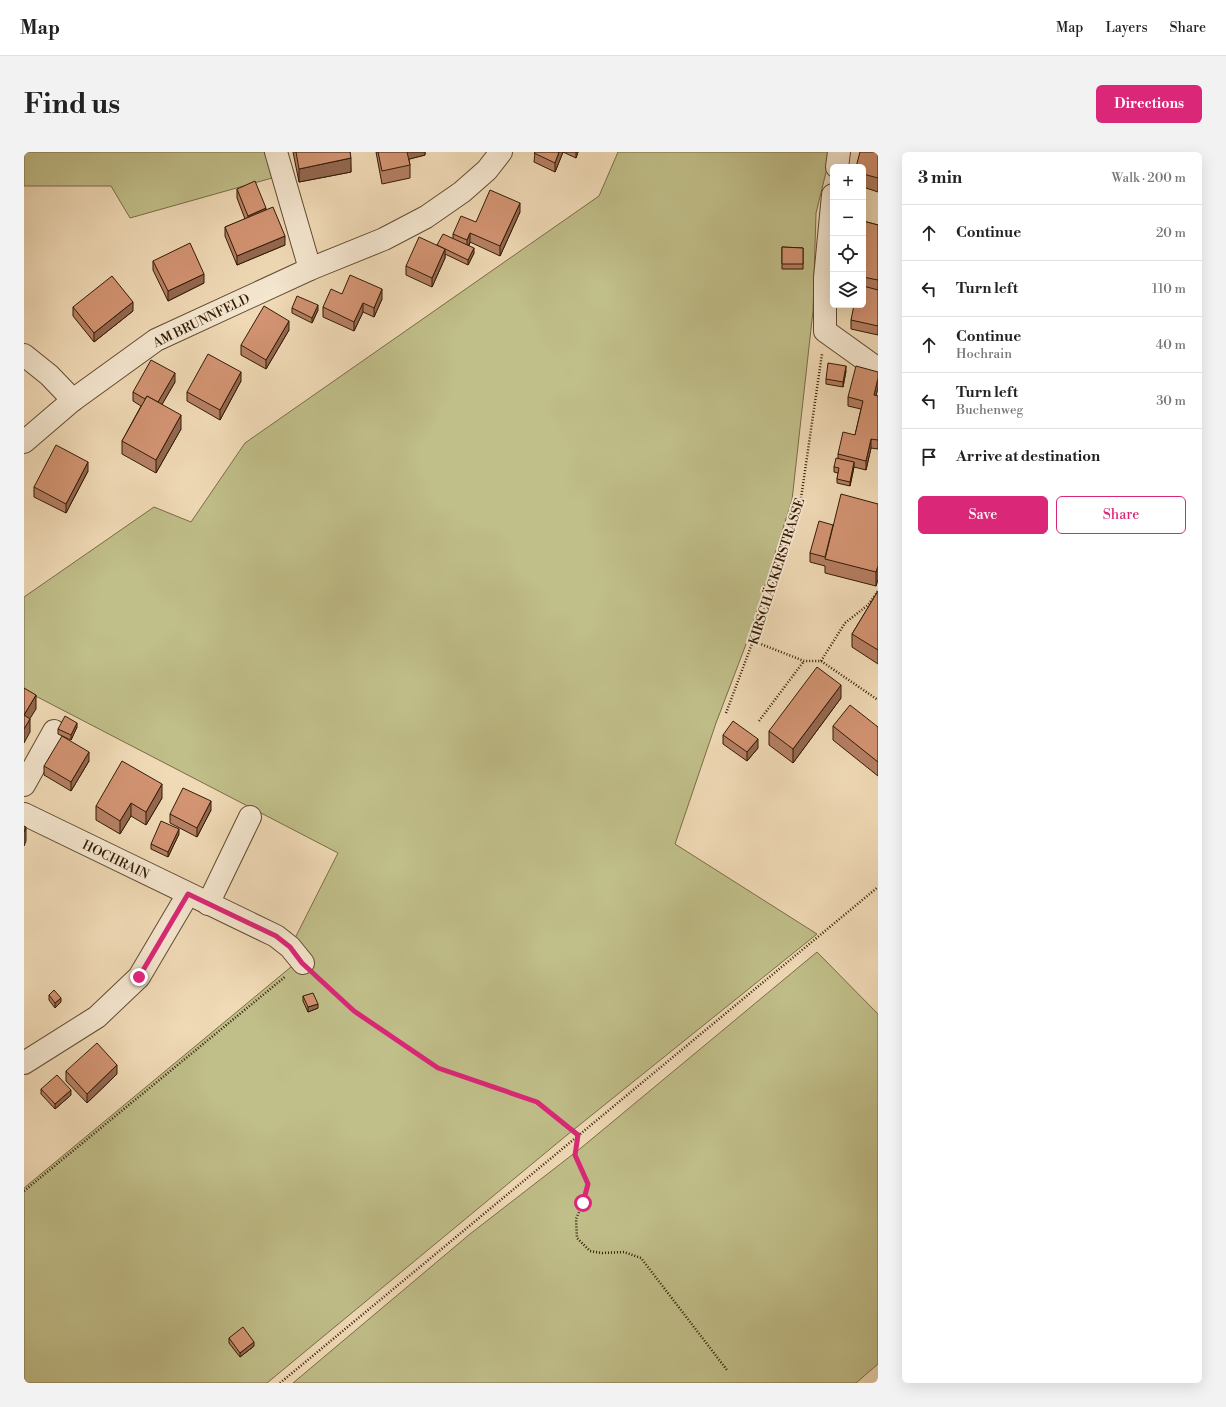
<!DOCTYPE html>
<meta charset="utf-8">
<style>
:root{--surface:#fff;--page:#f2f2f2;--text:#222;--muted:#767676;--line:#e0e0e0;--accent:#db2777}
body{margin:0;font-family:"Libre Bodoni",serif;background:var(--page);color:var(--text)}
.controls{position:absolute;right:12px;top:12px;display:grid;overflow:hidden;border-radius:6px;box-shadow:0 4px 16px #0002}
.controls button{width:36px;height:36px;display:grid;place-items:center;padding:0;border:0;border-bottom:1px solid var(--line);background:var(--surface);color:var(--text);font:20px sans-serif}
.stop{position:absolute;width:12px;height:12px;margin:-9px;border:3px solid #db2777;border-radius:50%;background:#fff}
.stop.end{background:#db2777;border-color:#fff;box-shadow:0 1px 4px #0008}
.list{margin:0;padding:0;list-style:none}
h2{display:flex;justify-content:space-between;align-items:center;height:52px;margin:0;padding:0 16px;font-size:17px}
h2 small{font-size:13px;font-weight:400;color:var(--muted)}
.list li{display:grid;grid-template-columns:26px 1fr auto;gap:12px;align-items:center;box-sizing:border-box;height:56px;padding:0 16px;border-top:1px solid var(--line)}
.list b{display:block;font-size:15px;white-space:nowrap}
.list p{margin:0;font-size:13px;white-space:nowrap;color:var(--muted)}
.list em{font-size:13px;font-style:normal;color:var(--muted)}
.actions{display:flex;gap:8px;padding:12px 16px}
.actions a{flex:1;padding:9px 0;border:1px solid var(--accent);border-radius:6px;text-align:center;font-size:14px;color:var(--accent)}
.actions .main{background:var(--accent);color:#fff}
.icon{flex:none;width:22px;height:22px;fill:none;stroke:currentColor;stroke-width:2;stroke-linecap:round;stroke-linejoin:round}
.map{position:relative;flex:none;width:854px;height:1231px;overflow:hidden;border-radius:6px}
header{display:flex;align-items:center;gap:24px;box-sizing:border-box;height:56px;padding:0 20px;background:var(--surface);border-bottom:1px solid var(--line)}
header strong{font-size:19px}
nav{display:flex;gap:22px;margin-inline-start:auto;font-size:14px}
.intro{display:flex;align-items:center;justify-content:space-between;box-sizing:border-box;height:96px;padding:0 24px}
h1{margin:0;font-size:28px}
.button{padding:10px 18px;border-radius:6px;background:var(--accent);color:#fff;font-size:14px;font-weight:700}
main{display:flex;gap:24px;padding:0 24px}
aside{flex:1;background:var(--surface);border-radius:6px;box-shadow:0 4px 16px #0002}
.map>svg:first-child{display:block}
.green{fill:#c0be89;stroke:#7a6c47}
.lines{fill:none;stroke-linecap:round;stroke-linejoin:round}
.minor-casing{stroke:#624b31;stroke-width:24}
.path{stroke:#331b05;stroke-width:2.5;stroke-dasharray:1 2;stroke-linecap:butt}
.minor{stroke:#f5e7d0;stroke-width:22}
.wall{fill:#b57f63;stroke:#331b05}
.shaded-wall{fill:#946850;stroke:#331b05}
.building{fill:#d39473;stroke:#331b05}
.route{stroke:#db2777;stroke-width:5}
.labels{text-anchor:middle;stroke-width:4;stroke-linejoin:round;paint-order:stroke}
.street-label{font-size:13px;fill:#331b05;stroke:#f5e7d0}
</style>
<header>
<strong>Map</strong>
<nav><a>Map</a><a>Layers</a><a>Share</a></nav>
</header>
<div class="intro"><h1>Find us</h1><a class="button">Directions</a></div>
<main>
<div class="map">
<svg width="854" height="1231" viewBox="0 0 854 1231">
<rect width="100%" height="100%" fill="#f0dab6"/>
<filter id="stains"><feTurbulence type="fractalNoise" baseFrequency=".005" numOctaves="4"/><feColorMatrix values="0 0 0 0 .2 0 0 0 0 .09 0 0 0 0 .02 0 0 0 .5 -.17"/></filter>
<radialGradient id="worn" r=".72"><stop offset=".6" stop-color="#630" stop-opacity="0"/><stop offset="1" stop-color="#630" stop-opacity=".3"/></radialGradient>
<g class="green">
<path d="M 0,0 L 243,0 L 248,26 L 106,66 L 87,34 L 0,34 Z"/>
<path d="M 594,0 L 807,0 L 792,61 L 789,159 L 768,348 L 724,487 L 692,571 L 651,692 L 793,782 L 543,983 L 243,1231 L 0,1231 L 0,1036 L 279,805 L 268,792 L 314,701 L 0,538 L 0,445 L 130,355 L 167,370 L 221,291 L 575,44 Z"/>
<path d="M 793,800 L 854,862 L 854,1212 L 832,1231 L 269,1231 L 446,1082 L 557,996 Z"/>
</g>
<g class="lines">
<defs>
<g id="minor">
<path d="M 252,0 L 286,117"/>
<path d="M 813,15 L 815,0"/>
<path d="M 809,43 L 801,126 L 801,179 L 854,217"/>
<path d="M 0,203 L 25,223 L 49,248"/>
<path d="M 0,290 L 49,248 L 132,188 L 286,117 L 360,87 L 402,65 L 438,40 L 463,18 L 477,0"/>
<path d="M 0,633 L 30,579"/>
<path d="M 0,662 L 252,784 L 266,795 L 279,811"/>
<path d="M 184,752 L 226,665"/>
<path d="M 0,911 L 73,865 L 115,825 L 164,742"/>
</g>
</defs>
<use href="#minor" class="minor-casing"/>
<g class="path">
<path d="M 729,489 L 780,509 L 797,509 L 854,548"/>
<path d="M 797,509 L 821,471 L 844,453 L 854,439"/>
<path d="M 702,561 L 729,489 L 776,353 L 798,202"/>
<path d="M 735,569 L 780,509"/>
<path d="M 294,825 L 330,859 L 414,916 L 513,950 L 554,983 L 551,1003 L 564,1032 L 559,1051 L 552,1067 L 553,1086 L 566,1099 L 578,1101 L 600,1100 L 617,1106 L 703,1218"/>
<path d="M 0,1039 L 262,824"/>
<path d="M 256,1231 L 854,735"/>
</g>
<use href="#minor" class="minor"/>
</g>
<g class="wall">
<path d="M 269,0 L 326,0 L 327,20 L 275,30 Z"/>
<path d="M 352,0 L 401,0 L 401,3 L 385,7 L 386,13 L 386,26 L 358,32 Z"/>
<path d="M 511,0 L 554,0 L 552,6 L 539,0 L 531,20 L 510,10 Z"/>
<path d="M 854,0 L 854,40 L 839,35 L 839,15 Z"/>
<path d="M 213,37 L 242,58 L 261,93 L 213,113 L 201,84 L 201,75 L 221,67 L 213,46 Z"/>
<path d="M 496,60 L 476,104 L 446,90 L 445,94 L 450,101 L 444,113 L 421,102 L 421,106 L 408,135 L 382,123 L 382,114 L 413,93 L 429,86 L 429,82 Z"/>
<path d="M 839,69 L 854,73 L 854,183 L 827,177 L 827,168 L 839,153 Z"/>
<path d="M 758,95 L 779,96 L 779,117 L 758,117 Z"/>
<path d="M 129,109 L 180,131 L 144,149 L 129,118 Z"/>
<path d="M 318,142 L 358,147 L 350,165 L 339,160 L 330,179 L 299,165 L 299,155 Z"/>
<path d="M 49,155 L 109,159 L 70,190 L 49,164 Z"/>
<path d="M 268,156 L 294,158 L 288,171 L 268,161 Z"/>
<path d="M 265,178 L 242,217 L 217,203 L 217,193 Z"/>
<path d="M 822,219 L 819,235 L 802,232 L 802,227 Z"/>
<path d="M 854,220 L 854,235 L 852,244 L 854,244 L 854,297 L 847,296 L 842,318 L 830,315 L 826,334 L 813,331 L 813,327 L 814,321 L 810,320 L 810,315 L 814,307 L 814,302 L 831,283 L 837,257 L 824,254 L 824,245 Z"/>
<path d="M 217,229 L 196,268 L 163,249 L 163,240 Z"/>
<path d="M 151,230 L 138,252 L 157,277 L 132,321 L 98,302 L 98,289 L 117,254 L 109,249 L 109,240 Z"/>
<path d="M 64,319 L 42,361 L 10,345 L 10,335 Z"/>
<path d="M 854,352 L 854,427 L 852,434 L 801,421 L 801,414 L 786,410 L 786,401 L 809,373 Z"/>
<path d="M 854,439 L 854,512 L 828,495 L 828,482 Z"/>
<path d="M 817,546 L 769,611 L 745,593 L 745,579 Z"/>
<path d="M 809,574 L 854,575 L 854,624 L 809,588 Z"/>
<path d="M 53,575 L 47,588 L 34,582 L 34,577 Z"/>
<path d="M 699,583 L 734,596 L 723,609 L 699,592 Z"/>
<path d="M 65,609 L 47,639 L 20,623 L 20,614 Z"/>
<path d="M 138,646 L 122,673 L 107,664 L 96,682 L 72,668 L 72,654 Z"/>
<path d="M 187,658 L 173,685 L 146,671 L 146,662 Z"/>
<path d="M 155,682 L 144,705 L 127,697 L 127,692 Z"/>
<path d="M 25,843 L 37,850 L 31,856 L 25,848 Z"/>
<path d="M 279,844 L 294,856 L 284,860 L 279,849 Z"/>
<path d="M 42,919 L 93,922 L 63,951 L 42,929 Z"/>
<path d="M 17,937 L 47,943 L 31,957 L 17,942 Z"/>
<path d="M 205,1186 L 230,1194 L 216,1205 L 205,1191 Z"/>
</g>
<g class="shaded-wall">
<path d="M 382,0 L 401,0 L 401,3 L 382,8 Z"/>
<path d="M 535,0 L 539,0 L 531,20 L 531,11 Z"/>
<path d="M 552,0 L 554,0 L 552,6 Z"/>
<path d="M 327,6 L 327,20 L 275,30 L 275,17 Z"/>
<path d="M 496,51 L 496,60 L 476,104 L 476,94 Z"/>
<path d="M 242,56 L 242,65 L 224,73 L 224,64 Z"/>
<path d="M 446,81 L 446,90 L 443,97 L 443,88 Z"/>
<path d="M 261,84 L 261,93 L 213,113 L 213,104 Z"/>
<path d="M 450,96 L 450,101 L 444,113 L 444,108 Z"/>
<path d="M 421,97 L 421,106 L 408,135 L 408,126 Z"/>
<path d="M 180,122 L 180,131 L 144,149 L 144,139 Z"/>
<path d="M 358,137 L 358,147 L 350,165 L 350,156 Z"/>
<path d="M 109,150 L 109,159 L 70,190 L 70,181 Z"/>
<path d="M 339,151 L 339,160 L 330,179 L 330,170 Z"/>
<path d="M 294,153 L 294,158 L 288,171 L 288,166 Z"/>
<path d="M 265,169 L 265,178 L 242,217 L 242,208 Z"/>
<path d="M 822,214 L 822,219 L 819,235 L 819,230 Z"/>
<path d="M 217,220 L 217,229 L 196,268 L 196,258 Z"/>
<path d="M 151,221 L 151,230 L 132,263 L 132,253 Z"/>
<path d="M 854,226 L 854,235 L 850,253 L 850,243 Z"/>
<path d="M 157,263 L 157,277 L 132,321 L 132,308 Z"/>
<path d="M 847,287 L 847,296 L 842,318 L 842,309 Z"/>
<path d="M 64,310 L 64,319 L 42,361 L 42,352 Z"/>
<path d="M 830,310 L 830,315 L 826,334 L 826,330 Z"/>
<path d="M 854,414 L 854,427 L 852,434 L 852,420 Z"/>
<path d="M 817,533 L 817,546 L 769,611 L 769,597 Z"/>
<path d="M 12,543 L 12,557 L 0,576 L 0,563 Z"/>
<path d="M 6,567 L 6,580 L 0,591 L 0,577 Z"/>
<path d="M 53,571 L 53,575 L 47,588 L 47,583 Z"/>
<path d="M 734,587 L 734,596 L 723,609 L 723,600 Z"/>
<path d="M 65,600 L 65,609 L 47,639 L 47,630 Z"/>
<path d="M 138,632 L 138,646 L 122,673 L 122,660 Z"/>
<path d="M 187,649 L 187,658 L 173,685 L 173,676 Z"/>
<path d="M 107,651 L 107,664 L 96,682 L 96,669 Z"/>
<path d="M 2,675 L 2,689 L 0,694 L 0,680 Z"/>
<path d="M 155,677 L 155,682 L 144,705 L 144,700 Z"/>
<path d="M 37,846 L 37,850 L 31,856 L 31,851 Z"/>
<path d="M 294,852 L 294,856 L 284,860 L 284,855 Z"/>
<path d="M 93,913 L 93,922 L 63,951 L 63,942 Z"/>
<path d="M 47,938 L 47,943 L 31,957 L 31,952 Z"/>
<path d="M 230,1190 L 230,1194 L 216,1205 L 216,1201 Z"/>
</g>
<g class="building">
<path d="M 272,0 L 326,0 L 327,6 L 275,17 Z"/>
<path d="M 354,0 L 383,0 L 386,13 L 358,19 Z"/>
<path d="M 511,0 L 535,0 L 531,11 L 510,1 Z"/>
<path d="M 836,0 L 854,0 L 854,26 L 839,22 L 839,15 L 832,15 Z"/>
<path d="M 231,29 L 242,56 L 224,64 L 213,37 Z"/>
<path d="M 466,38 L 496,51 L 476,94 L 446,81 L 443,88 L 429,82 L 437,64 L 452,70 Z"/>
<path d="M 249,55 L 261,84 L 213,104 L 201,75 Z"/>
<path d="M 839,69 L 854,73 L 854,128 L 839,125 Z"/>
<path d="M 419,82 L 450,96 L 444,108 L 413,93 Z"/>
<path d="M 395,85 L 421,97 L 408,126 L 382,114 Z"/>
<path d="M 166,91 L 180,122 L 144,139 L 129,109 Z"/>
<path d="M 758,95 L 779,96 L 779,112 L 758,112 Z"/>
<path d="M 326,123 L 358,137 L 350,156 L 339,151 L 330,170 L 299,155 L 307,137 L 318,142 Z"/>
<path d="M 88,124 L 109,150 L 70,181 L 49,155 Z"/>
<path d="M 839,134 L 854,138 L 854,174 L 827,168 L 830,153 L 839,153 Z"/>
<path d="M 273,144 L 294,153 L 288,166 L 268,156 Z"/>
<path d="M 240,154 L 265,169 L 242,208 L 217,193 Z"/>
<path d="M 184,202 L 217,220 L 196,258 L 163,240 Z"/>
<path d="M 127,208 L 151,221 L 134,250 L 123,244 L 121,247 L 109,240 Z"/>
<path d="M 804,211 L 822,214 L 819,230 L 802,227 Z"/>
<path d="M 832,214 L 854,220 L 854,226 L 850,243 L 854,244 L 854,288 L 847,287 L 842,309 L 814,302 L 819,280 L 831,283 L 839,249 L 824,245 Z"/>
<path d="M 123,244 L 157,263 L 132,308 L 98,289 Z"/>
<path d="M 32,293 L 64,310 L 42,352 L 10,335 Z"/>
<path d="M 812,306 L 830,310 L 826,330 L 813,327 L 815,316 L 810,315 Z"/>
<path d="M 817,342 L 854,352 L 854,414 L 852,420 L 801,407 Z"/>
<path d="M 795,369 L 809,373 L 801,405 L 786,401 Z"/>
<path d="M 854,439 L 854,498 L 828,482 Z"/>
<path d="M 793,515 L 817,533 L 769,597 L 745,579 Z"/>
<path d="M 0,536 L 12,543 L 0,563 L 6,567 L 0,577 Z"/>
<path d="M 826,553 L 854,575 L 854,610 L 809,574 Z"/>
<path d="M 41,564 L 53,571 L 47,583 L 34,577 Z"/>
<path d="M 709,569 L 734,587 L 723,600 L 699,583 Z"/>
<path d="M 38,584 L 65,600 L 47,630 L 20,614 Z"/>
<path d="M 98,609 L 138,632 L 122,660 L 107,651 L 96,669 L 72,654 Z"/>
<path d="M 159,636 L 187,649 L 173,676 L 146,662 Z"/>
<path d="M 137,669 L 155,677 L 144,700 L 127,692 Z"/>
<path d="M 0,674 L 2,675 L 0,680 Z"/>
<path d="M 30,838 L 37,846 L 31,851 L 25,843 Z"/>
<path d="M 289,841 L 294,852 L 284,855 L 279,844 Z"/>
<path d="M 73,891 L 93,913 L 63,942 L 42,919 Z"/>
<path d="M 33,923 L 47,938 L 31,952 L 17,937 Z"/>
<path d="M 219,1175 L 230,1190 L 216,1201 L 205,1186 Z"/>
</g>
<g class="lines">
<path class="route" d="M 115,825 L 164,742 L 252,784 L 266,795 L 278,811 L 330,859 L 414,916 L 513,950 L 554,983 L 551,1003 L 564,1032 L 559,1051"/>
</g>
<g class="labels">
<g class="street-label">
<text transform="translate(177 168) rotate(-26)" y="5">AM BRUNNFELD</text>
<text transform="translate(752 419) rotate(-72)" y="5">KIRSCHÄCKERSTRASSE</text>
<text transform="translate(92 707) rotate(26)" y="5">HOCHRAIN</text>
</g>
</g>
<rect width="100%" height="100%" filter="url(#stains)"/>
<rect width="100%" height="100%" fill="url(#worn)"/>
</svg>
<div class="controls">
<button>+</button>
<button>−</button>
<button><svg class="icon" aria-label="locate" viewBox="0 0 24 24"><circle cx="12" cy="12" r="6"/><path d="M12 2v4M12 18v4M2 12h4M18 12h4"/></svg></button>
<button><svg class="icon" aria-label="layers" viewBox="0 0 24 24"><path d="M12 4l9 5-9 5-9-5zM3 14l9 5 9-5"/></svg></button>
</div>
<div class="stop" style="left:559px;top:1051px"></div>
<div class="stop end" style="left:115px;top:825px"></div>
</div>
<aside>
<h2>3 min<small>Walk · 200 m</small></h2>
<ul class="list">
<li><svg class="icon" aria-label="ahead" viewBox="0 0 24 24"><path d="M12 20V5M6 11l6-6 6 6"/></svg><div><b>Continue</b></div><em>20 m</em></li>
<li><svg class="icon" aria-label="left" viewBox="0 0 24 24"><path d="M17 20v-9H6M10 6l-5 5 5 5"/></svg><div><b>Turn left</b></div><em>110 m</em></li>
<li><svg class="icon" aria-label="ahead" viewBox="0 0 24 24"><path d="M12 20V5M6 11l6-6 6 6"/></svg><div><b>Continue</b><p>Hochrain</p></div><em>40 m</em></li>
<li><svg class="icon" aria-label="left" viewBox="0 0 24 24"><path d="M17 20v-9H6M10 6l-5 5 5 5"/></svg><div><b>Turn left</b><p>Buchenweg</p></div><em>30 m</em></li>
<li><svg class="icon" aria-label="arrive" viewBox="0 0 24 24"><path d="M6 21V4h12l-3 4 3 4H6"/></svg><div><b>Arrive at destination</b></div></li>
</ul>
<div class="actions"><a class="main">Save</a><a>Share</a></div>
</aside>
</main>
